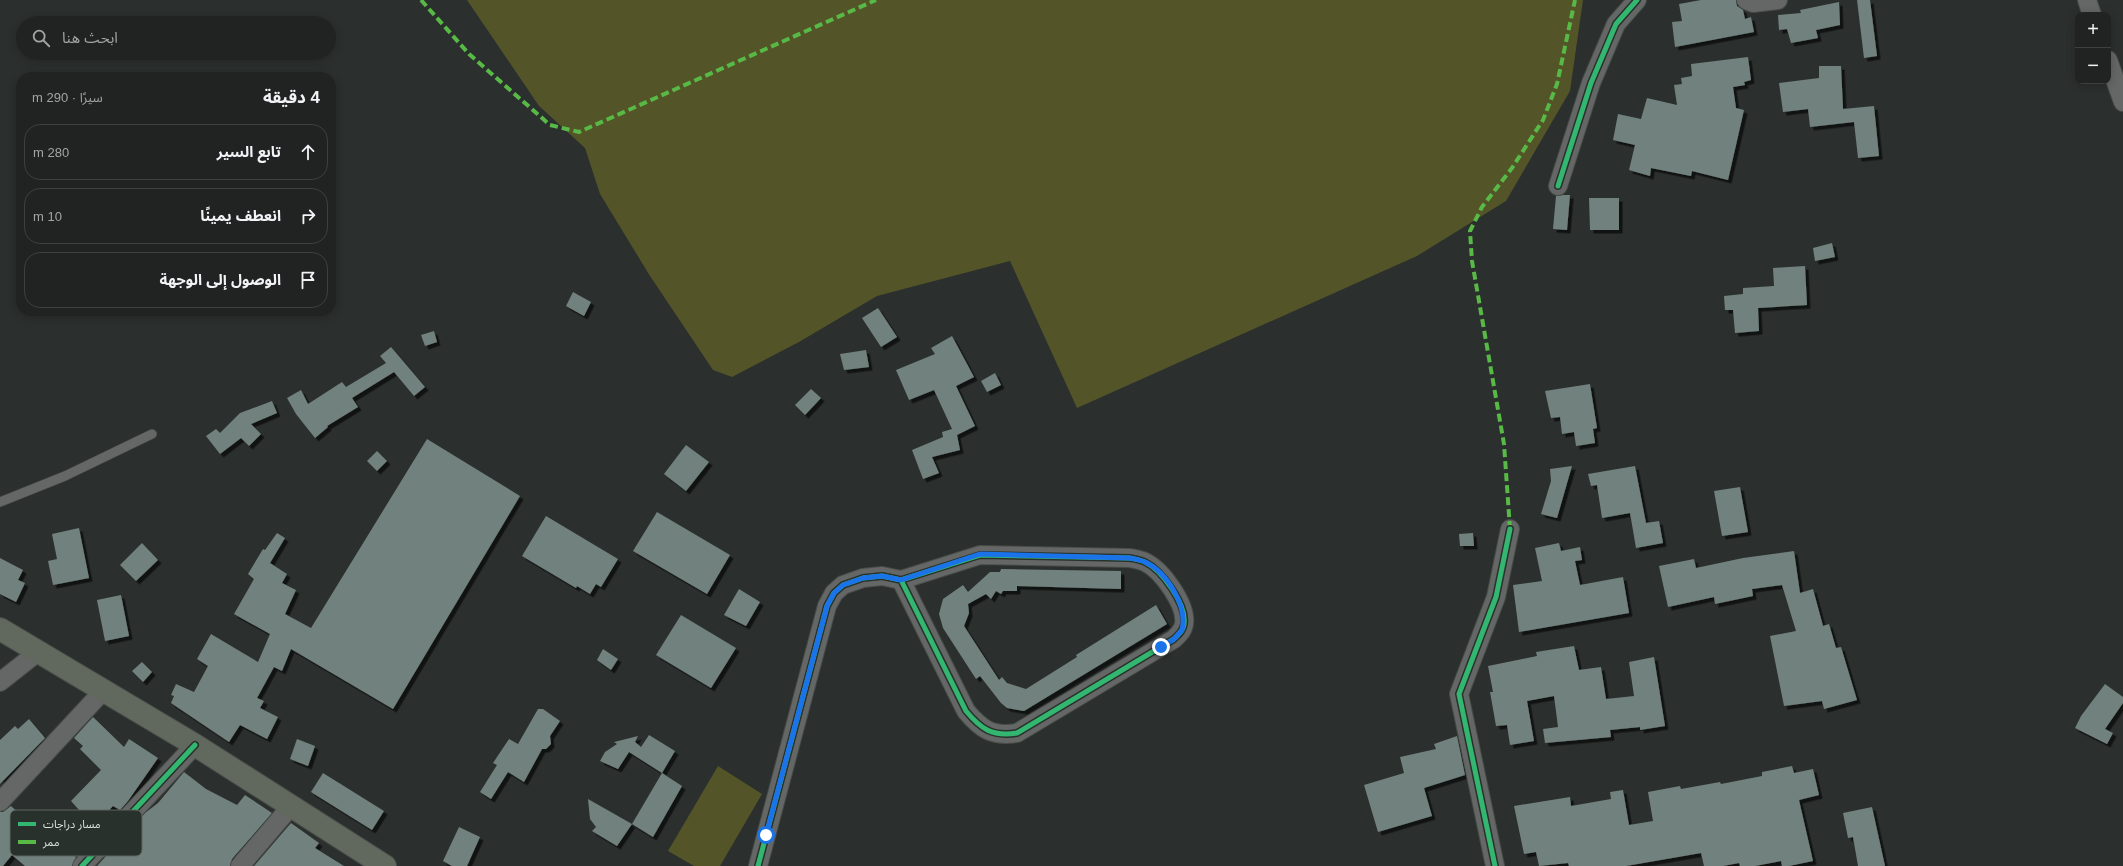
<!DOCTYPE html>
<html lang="ar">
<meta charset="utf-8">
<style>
:root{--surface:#202322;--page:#282b2a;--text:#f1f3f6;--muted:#a2a4a5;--line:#3d4040}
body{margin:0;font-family:Helvetica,"Noto Sans Arabic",sans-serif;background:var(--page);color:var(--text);direction:rtl}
.controls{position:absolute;right:12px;top:12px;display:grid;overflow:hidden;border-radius:8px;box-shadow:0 2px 10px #0003}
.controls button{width:36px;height:36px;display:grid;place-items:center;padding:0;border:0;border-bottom:1px solid var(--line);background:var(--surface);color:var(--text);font:20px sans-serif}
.stop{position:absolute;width:12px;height:12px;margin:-9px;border:3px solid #1a73e8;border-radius:50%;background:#fff}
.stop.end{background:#1a73e8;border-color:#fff;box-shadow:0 1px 4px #0008}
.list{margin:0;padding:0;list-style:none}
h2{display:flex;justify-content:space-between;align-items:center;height:52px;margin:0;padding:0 16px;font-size:17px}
h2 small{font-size:13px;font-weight:400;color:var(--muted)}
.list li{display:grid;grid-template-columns:26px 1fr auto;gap:12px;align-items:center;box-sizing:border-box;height:56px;margin:0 8px 8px;padding:0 8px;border:1px solid var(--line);border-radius:16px}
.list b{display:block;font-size:15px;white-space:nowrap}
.list em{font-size:13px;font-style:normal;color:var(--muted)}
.icon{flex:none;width:22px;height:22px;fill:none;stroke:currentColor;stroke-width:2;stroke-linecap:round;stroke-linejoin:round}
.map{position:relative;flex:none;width:2123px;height:866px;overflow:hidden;direction:ltr}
.search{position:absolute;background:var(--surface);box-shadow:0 2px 10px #0003;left:16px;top:16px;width:320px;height:44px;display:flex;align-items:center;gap:10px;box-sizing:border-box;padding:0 14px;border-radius:22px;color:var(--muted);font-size:15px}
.panel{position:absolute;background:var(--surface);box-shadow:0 2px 10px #0003;left:16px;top:72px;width:320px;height:244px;border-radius:16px;direction:rtl}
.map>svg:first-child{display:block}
.green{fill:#535528}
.building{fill:#71817d;filter:url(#shadow)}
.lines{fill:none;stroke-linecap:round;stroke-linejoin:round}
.lane-casing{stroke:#484d4a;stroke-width:10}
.street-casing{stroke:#484d4a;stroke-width:20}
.primary-casing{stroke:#484d4a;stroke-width:24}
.lane{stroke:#646765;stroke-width:9}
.street{stroke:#646765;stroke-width:18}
.primary{stroke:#61685d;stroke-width:22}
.quiet{stroke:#58b947;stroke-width:4;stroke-dasharray:8 4;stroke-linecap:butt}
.cycleway-casing{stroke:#29312c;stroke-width:8}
.cycleway{stroke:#33b770;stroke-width:5}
.route{stroke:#1a73e8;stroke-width:5}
.key{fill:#29312c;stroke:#606762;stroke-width:1}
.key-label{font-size:11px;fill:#dfe4e1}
</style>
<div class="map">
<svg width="2123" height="866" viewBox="0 0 2123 866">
<defs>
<filter id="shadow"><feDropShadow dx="3.5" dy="3.5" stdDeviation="0" flood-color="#0009"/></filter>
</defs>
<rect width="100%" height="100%" fill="#2b2f2d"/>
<g class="green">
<path d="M 467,0 L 1583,0 L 1570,91 L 1506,201 L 1417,256 L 1077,408 L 1010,261 L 877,296 L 799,342 L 732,377 L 713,370 L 650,276 L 600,194 L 585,148 L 539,106 Z"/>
<path d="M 718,766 L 762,794 L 720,866 L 694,866 L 668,851 Z"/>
</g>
<g class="building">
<path d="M 1701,0 L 1736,0 L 1737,6 L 1743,10 L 1745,19 L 1751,17 L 1754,32 L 1675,47 L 1672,22 L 1682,21 L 1679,4 Z"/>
<path d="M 1857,0 L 1870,0 L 1877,56 L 1864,58 Z"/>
<path d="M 1839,2 L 1840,25 L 1816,30 L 1818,38 L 1791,43 L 1787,29 L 1779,30 L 1778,15 L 1801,13 L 1800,10 Z"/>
<path d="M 1748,57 L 1751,80 L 1744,82 L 1745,85 L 1733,87 L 1736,108 L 1744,110 L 1728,180 L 1692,171 L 1691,176 L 1651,168 L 1650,176 L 1629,170 L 1635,145 L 1613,140 L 1618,114 L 1641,119 L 1647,98 L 1677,105 L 1674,85 L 1682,84 L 1681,78 L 1692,76 L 1691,64 Z"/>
<path d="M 1819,66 L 1841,66 L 1843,109 L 1874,106 L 1879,156 L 1858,158 L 1854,122 L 1810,127 L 1808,109 L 1783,112 L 1779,83 L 1819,78 Z"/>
<path d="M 1563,195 L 1570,195 L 1567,230 L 1553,229 L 1556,196 Z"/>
<path d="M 1589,198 L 1619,198 L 1619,230 L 1590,230 Z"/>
<path d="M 1832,243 L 1835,257 L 1815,261 L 1813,248 Z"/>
<path d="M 1805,266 L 1807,305 L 1758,308 L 1759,331 L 1735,333 L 1733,310 L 1725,310 L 1724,296 L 1743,294 L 1743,288 L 1774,286 L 1773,268 Z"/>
<path d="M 573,292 L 591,302 L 584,316 L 566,306 Z"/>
<path d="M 878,308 L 897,337 L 881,347 L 862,318 Z"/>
<path d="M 434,331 L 437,342 L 425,346 L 421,335 Z"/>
<path d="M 952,336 L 974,377 L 956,386 L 975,426 L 957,435 L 960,450 L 932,457 L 939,473 L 923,479 L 912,450 L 943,437 L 942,432 L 952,429 L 934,390 L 909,400 L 896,370 L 935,354 L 931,348 Z"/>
<path d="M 391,347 L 425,387 L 414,396 L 394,372 L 352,398 L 358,407 L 327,426 L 328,427 L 315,438 L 296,414 L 287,398 L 301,390 L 308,404 L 342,382 L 346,387 L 386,363 L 380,356 Z"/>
<path d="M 866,350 L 869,367 L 844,370 L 840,354 Z"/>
<path d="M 995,373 L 1001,385 L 987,392 L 981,381 Z"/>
<path d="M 1590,384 L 1597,428 L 1593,429 L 1595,443 L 1576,446 L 1574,432 L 1562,434 L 1560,417 L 1551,418 L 1545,391 Z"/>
<path d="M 811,389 L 821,398 L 805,415 L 795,405 Z"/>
<path d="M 272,401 L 277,413 L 251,424 L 261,434 L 249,446 L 241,438 L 220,454 L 206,436 L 216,429 L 220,433 L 240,413 Z"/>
<path d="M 427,439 L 520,496 L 393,709 L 291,649 L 282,671 L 274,667 L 257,698 L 264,701 L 260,708 L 278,717 L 267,739 L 240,725 L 229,742 L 171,703 L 174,696 L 171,695 L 176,684 L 194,692 L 208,666 L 197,659 L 211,634 L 258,662 L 270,634 L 234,614 L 254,579 L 248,574 L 263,549 L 265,550 L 277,533 L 285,538 L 270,563 L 287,574 L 282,583 L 296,590 L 285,614 L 311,628 Z"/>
<path d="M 686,445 L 709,462 L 686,491 L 664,474 Z"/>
<path d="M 377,451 L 387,461 L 377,471 L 367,461 Z"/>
<path d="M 1572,466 L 1557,518 L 1541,514 L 1551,481 L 1550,469 Z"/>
<path d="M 1635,466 L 1646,523 L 1659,521 L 1663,543 L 1636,548 L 1630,513 L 1602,518 L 1597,485 L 1591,486 L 1588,474 Z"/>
<path d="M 1740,487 L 1748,532 L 1722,536 L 1714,491 Z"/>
<path d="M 657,512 L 730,555 L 707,594 L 633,551 Z"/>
<path d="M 546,516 L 618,559 L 601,587 L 596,584 L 590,594 L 577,586 L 576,588 L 522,556 Z"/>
<path d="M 79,528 L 89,578 L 53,585 L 48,561 L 57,559 L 52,534 Z"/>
<path d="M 1473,533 L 1474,546 L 1460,546 L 1459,534 Z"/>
<path d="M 142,543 L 158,560 L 136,581 L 120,565 Z"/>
<path d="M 1559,543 L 1561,551 L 1580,547 L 1582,560 L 1575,561 L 1580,585 L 1623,577 L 1629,613 L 1519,632 L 1513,585 L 1542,581 L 1535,548 Z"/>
<path d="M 1794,551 L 1800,593 L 1813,589 L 1823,626 L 1829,624 L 1836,648 L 1841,647 L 1857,700 L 1824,709 L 1822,701 L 1784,706 L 1770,636 L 1796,631 L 1782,585 L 1752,589 L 1753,596 L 1715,604 L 1714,597 L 1668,607 L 1659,566 L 1694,559 L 1696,568 L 1743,558 Z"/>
<path d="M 0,558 L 23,570 L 18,580 L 25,583 L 16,602 L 0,594 Z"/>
<path d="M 1001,569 L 1121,571 L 1121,589 L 1017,586 L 1017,591 L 1003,591 L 1001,594 L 996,591 L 991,599 L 986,594 L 968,604 L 969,613 L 964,626 L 999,680 L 1002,677 L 1007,683 L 1026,689 L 1077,657 L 1076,655 L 1156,605 L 1167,624 L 1024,711 L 1007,708 L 1001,703 L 980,676 L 976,679 L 943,628 L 939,614 L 943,599 L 963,585 L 968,592 L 990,572 L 1000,572 Z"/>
<path d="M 739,589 L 760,602 L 746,626 L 724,615 Z"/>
<path d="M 121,595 L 129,636 L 105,641 L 97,600 Z"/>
<path d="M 681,615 L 736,648 L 711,688 L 656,655 Z"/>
<path d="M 1574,646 L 1579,670 L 1601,667 L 1606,699 L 1634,696 L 1629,662 L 1654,657 L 1665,726 L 1640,730 L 1640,727 L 1610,730 L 1611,737 L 1545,743 L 1543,729 L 1558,727 L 1554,696 L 1527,701 L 1534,741 L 1510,745 L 1507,725 L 1496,726 L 1490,692 L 1493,692 L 1488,666 L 1537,656 L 1536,652 Z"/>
<path d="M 603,649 L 618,659 L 611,670 L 597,660 Z"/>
<path d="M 142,662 L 152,672 L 143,682 L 132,671 Z"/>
<path d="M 2105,684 L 2123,697 L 2123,703 L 2105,729 L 2113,733 L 2107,744 L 2075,728 L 2081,716 Z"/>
<path d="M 538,709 L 543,709 L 560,721 L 550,736 L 551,744 L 546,749 L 542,749 L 524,782 L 508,772 L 491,799 L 480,792 L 497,765 L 493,763 L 509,739 L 518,744 Z"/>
<path d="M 93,717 L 124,747 L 129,739 L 158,758 L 128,801 L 120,810 L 113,806 L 70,853 L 76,857 L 72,866 L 25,866 L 12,855 L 3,866 L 0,866 L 0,812 L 3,812 L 11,806 L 46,838 L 48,834 L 55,840 L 80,811 L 71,801 L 101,770 L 80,749 L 83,746 L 74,738 Z"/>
<path d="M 29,719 L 45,738 L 0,784 L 0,740 L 15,726 L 18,729 Z"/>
<path d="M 649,735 L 675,751 L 662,773 L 629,752 L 618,769 L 600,761 L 605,752 L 617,744 L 614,742 L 638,736 L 635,742 L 641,747 Z"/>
<path d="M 1457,736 L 1465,775 L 1424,788 L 1432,816 L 1378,832 L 1364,785 L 1404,773 L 1400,757 L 1436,749 L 1434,744 Z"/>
<path d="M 297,739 L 315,746 L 308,766 L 290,759 Z"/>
<path d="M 1792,766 L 1794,773 L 1813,769 L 1819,795 L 1799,800 L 1813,861 L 1789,866 L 1782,866 L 1781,861 L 1755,866 L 1740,866 L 1739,863 L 1723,866 L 1704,866 L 1701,853 L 1626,866 L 1569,866 L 1568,863 L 1539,866 L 1536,852 L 1524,854 L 1514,806 L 1570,797 L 1571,806 L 1611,799 L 1610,792 L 1623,790 L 1629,825 L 1653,821 L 1648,792 L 1680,786 L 1681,789 L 1720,782 L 1721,784 L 1762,776 L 1762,772 Z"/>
<path d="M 184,772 L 206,789 L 237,805 L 245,795 L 272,813 L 232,859 L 230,866 L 97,866 L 145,813 L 158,803 Z"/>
<path d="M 323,773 L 384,811 L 372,830 L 311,792 Z"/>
<path d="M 662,773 L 682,786 L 653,837 L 632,824 Z"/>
<path d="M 588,799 L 632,824 L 617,846 L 592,831 L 596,827 L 590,819 Z"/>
<path d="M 1872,807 L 1885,866 L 1858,866 L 1853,837 L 1848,838 L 1843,813 Z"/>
<path d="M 291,823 L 319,843 L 315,848 L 344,866 L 254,866 Z"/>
<path d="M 459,827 L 480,837 L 467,866 L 452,866 L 443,861 Z"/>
</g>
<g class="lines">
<defs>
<path id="lane" d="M 0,502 L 65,476 L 152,434"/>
<g id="street">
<path d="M 1746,0 L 1753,3 L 1778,0"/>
<path d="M 2087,0 L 2092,15"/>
<path d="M 2108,60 L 2123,102"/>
<path d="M 1558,186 L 1591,83 L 1616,24 L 1637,0"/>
<path d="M 0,682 L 38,652"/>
<path d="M 0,802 L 103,691"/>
<path d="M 82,866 L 195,745"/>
<path d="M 240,866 L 292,805"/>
<path d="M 758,866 L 827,606 L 834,593 L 843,585 L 863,578 L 882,576 L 901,580 L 980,555 L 1130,558 C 1135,559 1141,560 1145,562 C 1162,570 1187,605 1184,624 C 1183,631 1179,634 1174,639 L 1017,733 C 992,737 981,729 966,711 L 901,580"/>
<path d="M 1495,866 L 1459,694 L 1496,597 L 1510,529"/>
</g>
<path id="primary" d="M 0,629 L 195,745 L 385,866"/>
</defs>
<use href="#lane" class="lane-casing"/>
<use href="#street" class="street-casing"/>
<use href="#primary" class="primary-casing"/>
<use href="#lane" class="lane"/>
<use href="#street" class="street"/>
<use href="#primary" class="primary"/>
<g class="quiet">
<path d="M 421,0 L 469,54 L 550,125 L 579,132 L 876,0"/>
<path d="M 1510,529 L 1504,444 L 1472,261 L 1470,231 L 1482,207 L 1512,168 L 1543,120 L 1557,84 L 1575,0"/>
</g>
<defs>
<g id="cycleway">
<path d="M 1558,186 L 1591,83 L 1616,24 L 1637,0"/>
<path d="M 82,866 L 195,745"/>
<path d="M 758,866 L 827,606 L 834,593 L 843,585 L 863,578 L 882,576 L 901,580 L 980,555 L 1130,558 C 1135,559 1141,560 1145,562 C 1162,570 1187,605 1184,624 C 1183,631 1179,634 1174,639 L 1017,733 C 992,737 981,729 966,711 L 901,580"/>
<path d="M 1495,866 L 1459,694 L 1496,597 L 1510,529"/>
</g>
</defs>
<use href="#cycleway" class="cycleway-casing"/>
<use href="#cycleway" class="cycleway"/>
</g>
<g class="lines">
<path class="route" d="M 766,835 L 827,606 L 834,593 L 843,585 L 863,578 L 882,576 L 901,580 L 980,554 L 1130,558 C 1135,559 1141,560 1145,562 C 1167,572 1188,607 1182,630 L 1174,639 L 1161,647"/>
</g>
<rect x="10" y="810" width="132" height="46" rx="6" class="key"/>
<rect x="18" y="822" width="18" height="4" fill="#33b770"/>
<rect x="18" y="840" width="18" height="4" fill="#58b947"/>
<g class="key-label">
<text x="43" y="828">مسار دراجات</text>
<text x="43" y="846">ممر</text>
</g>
</svg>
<div class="controls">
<button>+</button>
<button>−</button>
</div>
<div class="stop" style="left:766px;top:835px"></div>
<div class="stop end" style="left:1161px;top:647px"></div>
<div class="search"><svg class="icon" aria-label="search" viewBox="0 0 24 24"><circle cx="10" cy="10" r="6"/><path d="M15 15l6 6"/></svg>ابحث هنا</div>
<section class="panel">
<h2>4 دقيقة<small>سيرًا · 290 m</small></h2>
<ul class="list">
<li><svg class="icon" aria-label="ahead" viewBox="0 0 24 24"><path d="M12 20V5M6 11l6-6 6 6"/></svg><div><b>تابع السير</b></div><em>280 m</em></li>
<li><svg class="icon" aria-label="right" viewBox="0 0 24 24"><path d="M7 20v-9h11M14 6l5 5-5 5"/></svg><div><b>انعطف يمينًا</b></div><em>10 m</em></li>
<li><svg class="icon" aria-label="arrive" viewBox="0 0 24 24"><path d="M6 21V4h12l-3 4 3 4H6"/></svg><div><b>الوصول إلى الوجهة</b></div></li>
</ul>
</section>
</div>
